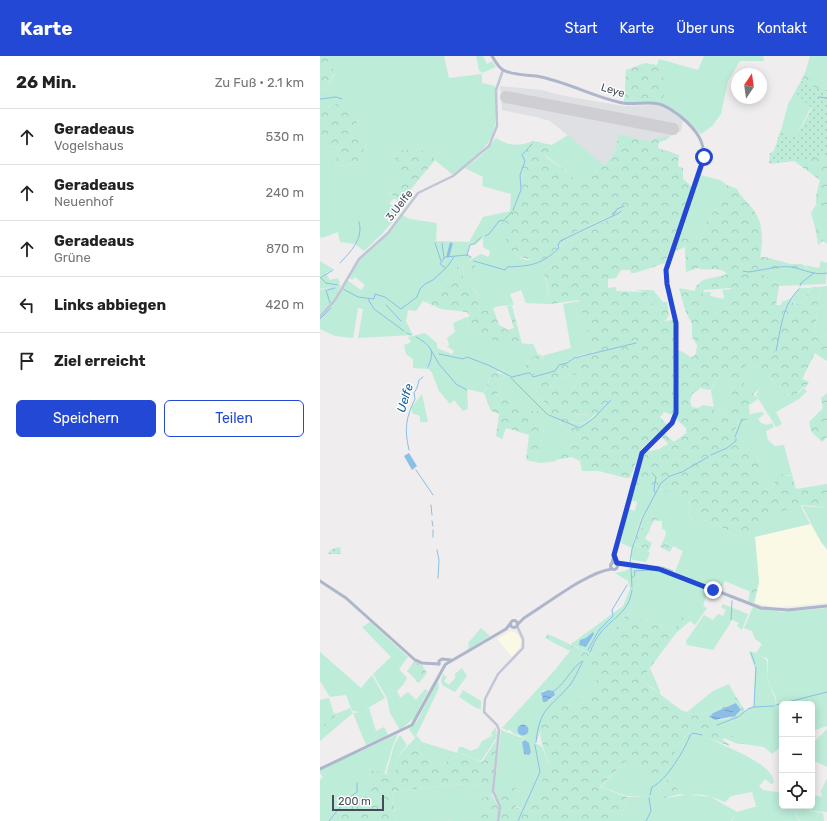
<!DOCTYPE html>
<html lang="de">
<meta charset="utf-8">
<style>
:root{--surface:#fff;--page:#f6f6f6;--text:#222;--muted:#767676;--line:#e0e0e0;--accent:#2348d4}
body{margin:0;font-family:Rubik,sans-serif;background:var(--page);color:var(--text)}
.controls{position:absolute;right:12px;bottom:12px;display:grid;overflow:hidden;border-radius:6px;box-shadow:0 2px 10px #0003}
.controls button{width:36px;height:36px;display:grid;place-items:center;padding:0;border:0;border-bottom:1px solid var(--line);background:var(--surface);color:var(--text);font:20px sans-serif}
.compass{position:absolute;left:411px;top:12px;width:36px;height:36px;border-radius:50%;background:var(--surface);box-shadow:0 2px 10px #0003;rotate:13deg}
.scale{position:absolute;left:12px;bottom:10px;width:52px;box-sizing:border-box;padding-left:4px;border:2px solid #464c59;border-top:0;font-size:11px;line-height:14px;white-space:nowrap;color:#464c59;-webkit-text-stroke:3px #fff;paint-order:stroke}
.stop{position:absolute;width:12px;height:12px;margin:-9px;border:3px solid #2348d4;border-radius:50%;background:#fff}
.stop.end{background:#2348d4;border-color:#fff;box-shadow:0 1px 4px #0008}
.list{margin:0;padding:0;list-style:none}
h2{display:flex;justify-content:space-between;align-items:center;height:52px;margin:0;padding:0 16px;font-size:17px}
h2 small{font-size:13px;font-weight:400;color:var(--muted)}
.list li{display:grid;grid-template-columns:26px 1fr auto;gap:12px;align-items:center;box-sizing:border-box;height:56px;padding:0 16px;border-top:1px solid var(--line)}
.list b{display:block;font-size:15px;white-space:nowrap}
.list p{margin:0;font-size:13px;white-space:nowrap;color:var(--muted)}
.list em{font-size:13px;font-style:normal;color:var(--muted)}
.actions{display:flex;gap:8px;padding:12px 16px}
.actions a{flex:1;padding:9px 0;border:1px solid var(--accent);border-radius:6px;text-align:center;font-size:14px;color:var(--accent)}
.actions .main{background:var(--accent);color:#fff}
.icon{flex:none;width:22px;height:22px;fill:none;stroke:currentColor;stroke-width:2;stroke-linecap:round;stroke-linejoin:round}
.map{position:relative;flex:none;width:507px;height:765px;overflow:hidden}
header{display:flex;align-items:center;gap:24px;box-sizing:border-box;height:56px;padding:0 20px;background:var(--accent);color:#fff}
header strong{font-size:19px}
nav{display:flex;gap:22px;margin-inline-start:auto;font-size:14px}
main{display:flex}
aside{flex:1;background:var(--surface)}
.map>svg:first-child{display:block}
.commercial{fill:#faf9e6}
.airport{fill:#dfe0e4}
.grass{fill:#bdecd9;fill-rule:evenodd}
.forest{fill:url(#forest-crowns);fill-rule:evenodd}
.park{fill:url(#park-dots)}
.water{fill:url(#water-ripples)}
.lines{fill:none;stroke-linecap:round;stroke-linejoin:round}
.stream{stroke:#8cbfe6;stroke-width:1}
.river{stroke:#8cbfe6;stroke-width:3}
.runway{stroke:#cfced2;stroke-width:12}
.secondary{stroke:#c0c6d5;stroke-width:2.5}
.primary{stroke:#aeb6cb;stroke-width:3}
.route{stroke:#2348d4;stroke-width:5}
.labels{text-anchor:middle;stroke-width:3;stroke-linejoin:round;paint-order:stroke}
.street-label{font-size:11px;fill:#464c59;stroke:#fff}
.water-label{font-size:12px;font-style:italic;fill:#14629e;stroke:#fff}
</style>
<header>
<strong>Karte</strong>
<nav><a>Start</a><a>Karte</a><a>Über uns</a><a>Kontakt</a></nav>
</header>
<main>
<aside>
<h2>26 Min.<small>Zu Fuß · 2.1 km</small></h2>
<ul class="list">
<li><svg class="icon" aria-label="ahead" viewBox="0 0 24 24"><path d="M12 20V5M6 11l6-6 6 6"/></svg><div><b>Geradeaus</b><p>Vogelshaus</p></div><em>530 m</em></li>
<li><svg class="icon" aria-label="ahead" viewBox="0 0 24 24"><path d="M12 20V5M6 11l6-6 6 6"/></svg><div><b>Geradeaus</b><p>Neuenhof</p></div><em>240 m</em></li>
<li><svg class="icon" aria-label="ahead" viewBox="0 0 24 24"><path d="M12 20V5M6 11l6-6 6 6"/></svg><div><b>Geradeaus</b><p>Grüne</p></div><em>870 m</em></li>
<li><svg class="icon" aria-label="left" viewBox="0 0 24 24"><path d="M17 20v-9H6M10 6l-5 5 5 5"/></svg><div><b>Links abbiegen</b></div><em>420 m</em></li>
<li><svg class="icon" aria-label="arrive" viewBox="0 0 24 24"><path d="M6 21V4h12l-3 4 3 4H6"/></svg><div><b>Ziel erreicht</b></div></li>
</ul>
<div class="actions"><a class="main">Speichern</a><a>Teilen</a></div>
</aside>
<div class="map">
<svg width="507" height="765" viewBox="0 0 507 765">
<defs>
<pattern id="forest-crowns" width="20" height="18" patternUnits="userSpaceOnUse"><rect width="20" height="18" fill="#bdecd9"/><path d="M2 6a3 3 0 1 1 6 0M12 15a3 3 0 1 1 6 0" fill="none" stroke="#a4ccbc"/></pattern>
<pattern id="park-dots" width="8" height="8" patternUnits="userSpaceOnUse"><rect width="8" height="8" fill="#bdecd9"/><path d="M2 2h.1M6 6h.1" fill="none" stroke="#a4ccbc" stroke-width="1.8" stroke-linecap="round"/></pattern>
<pattern id="water-ripples" width="26" height="14" patternUnits="userSpaceOnUse"><rect width="26" height="14" fill="#8cbfe6"/><path d="M2 4q2-2 4 0t4 0M15 11q2-2 4 0t4 0" fill="none" stroke="#749dbd"/></pattern>
</defs>
<rect width="100%" height="100%" fill="#efeded"/>
<g class="commercial">
<path d="M 490,468 L 507,495 L 507,547 L 457,551 L 435,547 L 439,526 L 435,481 Z"/>
<path d="M 191,575 L 196,577 L 202,585 L 200,591 L 192,601 L 177,583 Z"/>
</g>
<path class="airport" d="M 180,30 L 222,34 L 240,39 L 303,50 L 336,49 L 345,52 L 355,58 L 363,65 L 361,75 L 350,80 L 327,85 L 298,86 L 293,99 L 285,110 L 230,65 L 216,61 L 182,54 Z"/>
<g class="grass">
<path d="M 11,0 L 124,0 L 129,22 L 162,18 L 162,27 L 175,30 C 178,86 174,85 133,119 L 115,104 L 112,99 L 103,95 L 82,94 L 75,98 L 74,102 L 85,116 L 71,130 L 69,137 L 75,142 L 69,147 L 80,157 L 62,178 L 44,195 L 35,188 L 20,186 L 18,176 L 2,182 L 0,181 L 0,89 L 19,92 L 15,109 L 17,110 L 37,108 L 47,87 L 28,79 L 28,76 L 39,64 L 14,50 L 6,51 L 0,49 L 0,33 L 4,35 L 15,18 L 7,7 Z"/>
<path d="M 156,0 L 163,0 L 167,8 L 172,5 L 176,11 L 162,17 L 159,14 Z"/>
<path d="M 384,0 L 443,0 L 444,5 L 420,5 L 408,25 L 401,58 L 392,70 L 381,78 L 356,55 L 341,47 L 337,9 L 339,3 L 378,14 Z"/>
<path d="M 490,0 L 507,0 L 507,28 L 486,14 Z"/>
<path d="M 481,26 L 480,40 L 491,51 L 477,79 L 471,79 L 461,75 L 468,48 Z"/>
<path d="M 248,79 L 285,110 L 258,127 L 250,118 L 225,99 L 232,92 L 232,89 Z"/>
<path d="M 176,82 C 189,90 197,91 213,85 C 196,107 207,125 199,149 C 196,156 188,161 182,167 C 187,188 197,213 222,201 C 226,200 234,198 236,195 C 241,190 244,183 250,179 C 268,168 288,164 304,152 L 307,153 L 299,160 L 267,173 L 246,187 L 232,209 L 227,213 L 223,213 L 231,248 L 206,247 L 201,234 L 190,238 L 194,249 L 179,250 L 160,256 L 157,237 C 148,229 142,224 143,211 L 139,209 L 108,247 L 103,245 L 96,255 L 88,254 L 86,265 L 93,279 L 38,282 L 43,253 L 38,252 L 33,282 L 15,280 L 0,273 L 0,263 L 15,245 L 27,224 L 41,234 L 45,229 L 35,221 L 32,224 L 29,221 L 39,204 L 61,184 L 82,159 L 90,163 L 117,167 L 116,185 L 149,186 L 163,161 L 190,155 L 191,138 L 162,130 L 163,121 L 145,112 L 164,97 ZM 163,182 L 163,191 L 170,195 L 169,201 L 161,198 L 153,202 L 159,206 L 153,213 L 143,210 L 152,202 L 147,199 L 150,189 L 155,189 Z"/>
<path d="M 380,119 L 400,124 L 407,129 L 401,146 L 386,166 L 385,177 L 373,183 L 370,180 L 364,166 Z"/>
<path d="M 496,149 L 507,164 L 507,188 L 503,185 L 503,176 L 491,157 Z"/>
<path d="M 0,205 L 13,213 L 6,217 L 10,224 L 18,222 L 20,228 L 13,231 L 0,233 Z"/>
<path d="M 501,205 L 507,207 L 506,228 L 459,230 L 453,224 L 442,218 L 469,210 L 472,212 L 479,212 L 485,215 L 488,213 L 485,209 L 499,212 Z"/>
<path d="M 21,229 L 14,244 L 0,260 L 0,234 Z"/>
<path d="M 507,230 L 507,278 L 494,281 L 500,231 Z"/>
<path d="M 479,232 L 491,232 L 482,248 L 473,247 L 472,242 Z"/>
<path d="M 411,233 L 419,241 L 398,258 L 394,257 L 382,246 L 384,236 L 391,236 L 390,240 L 403,243 L 404,240 L 402,234 Z"/>
<path d="M 316,234 L 333,234 L 343,246 L 342,255 L 332,247 L 326,236 Z"/>
<path d="M 260,245 L 272,292 L 276,292 L 269,301 L 266,298 L 257,300 L 213,324 L 216,330 L 216,335 L 229,353 L 226,359 L 237,361 L 243,353 C 255,361 263,359 276,357 C 262,373 256,366 240,362 L 241,372 L 260,379 L 259,389 L 252,388 L 239,391 L 235,404 L 237,405 L 221,407 L 215,406 L 224,373 L 211,355 L 182,342 L 177,353 L 173,348 L 185,319 L 178,315 L 170,321 L 164,337 L 147,333 L 148,353 L 143,355 L 134,344 L 130,348 L 119,335 L 112,317 L 109,313 L 93,312 L 93,303 L 86,298 L 84,289 L 91,286 L 88,281 L 105,277 L 117,287 L 117,292 L 132,298 L 134,295 L 127,290 L 129,289 L 127,282 L 135,276 L 133,267 L 147,261 L 150,276 C 172,283 191,287 213,288 L 218,298 L 208,306 L 203,319 L 214,319 L 224,302 L 222,300 L 251,292 L 243,248 Z"/>
<path d="M 427,308 L 444,315 L 450,320 L 450,323 L 469,340 L 479,337 L 483,332 L 487,335 L 479,343 L 456,356 L 462,368 L 456,371 L 436,339 L 440,332 L 434,338 L 418,321 Z"/>
<path d="M 401,316 C 416,341 418,342 396,362 L 391,335 Z"/>
<path d="M 260,318 L 251,338 L 230,330 L 238,321 Z"/>
<path d="M 102,338 L 108,366 L 100,366 L 100,360 L 92,357 L 92,351 Z"/>
<path d="M 442,356 L 444,358 L 438,363 L 441,367 L 447,369 L 452,367 L 454,371 L 446,375 L 448,384 L 455,390 L 464,389 L 472,419 L 463,419 L 455,423 L 454,430 L 448,434 L 444,432 L 442,429 L 439,406 L 434,394 L 418,381 L 415,374 L 420,365 L 425,366 L 431,358 Z"/>
<path d="M 315,428 C 331,435 358,431 370,447 L 368,460 L 388,465 L 418,480 C 438,477 464,449 480,449 L 490,468 L 435,481 L 439,526 L 433,524 L 431,536 L 405,525 L 400,534 L 355,516 L 363,495 L 343,485 L 346,478 L 345,474 L 342,473 L 342,465 L 337,465 L 338,462 L 326,457 L 321,462 L 313,487 L 330,497 L 326,506 L 313,504 L 311,501 L 312,492 L 301,487 L 308,453 L 315,455 L 317,446 L 311,444 Z"/>
<path d="M 482,450 L 507,452 L 507,493 L 501,486 Z"/>
<path d="M 322,463 L 328,468 L 330,473 L 328,478 L 320,470 Z"/>
<path d="M 313,510 C 340,510 367,525 391,534 L 391,536 L 388,535 L 383,550 L 387,552 L 375,569 L 370,565 L 353,576 L 308,557 L 273,599 L 251,588 L 303,550 L 310,533 L 308,525 L 295,517 L 305,515 Z"/>
<path d="M 403,548 L 428,558 L 422,574 L 417,570 L 419,567 L 411,563 L 411,566 L 393,594 L 367,589 L 366,585 L 384,559 L 393,564 L 398,558 L 403,560 L 406,554 L 401,551 Z"/>
<path d="M 433,551 L 462,556 L 507,552 L 507,670 L 492,675 L 492,648 L 462,648 L 462,690 L 452,698 L 444,691 L 424,688 L 397,669 L 426,656 L 428,652 L 434,650 L 435,613 L 429,595 L 436,597 L 442,588 L 435,583 L 432,575 L 424,572 ZM 441,600 L 448,603 C 448,610 448,616 448,623 C 449,634 459,639 456,650 L 455,642 L 448,626 L 447,605 Z"/>
<path d="M 50,566 L 88,601 L 79,613 L 87,622 L 83,629 L 77,635 L 80,642 L 88,636 L 96,644 L 105,633 L 108,635 L 94,662 L 80,674 L 70,657 L 67,642 L 53,618 L 71,601 L 42,571 Z"/>
<path d="M 161,572 L 170,580 L 147,594 L 149,590 L 148,587 Z"/>
<path d="M 250,595 L 284,615 L 268,637 L 249,650 L 242,643 L 220,676 L 216,687 L 208,682 L 222,691 L 229,709 L 209,758 L 174,735 L 181,674 L 199,681 L 207,682 L 194,678 L 189,673 L 188,675 L 182,672 L 235,614 ZM 228,634 L 234,635 L 235,639 L 229,645 L 221,641 L 222,635 ZM 203,669 L 208,672 L 206,680 L 202,679 L 200,677 ZM 204,684 L 209,689 L 211,696 L 204,698 L 202,686 Z"/>
<path d="M 0,596 L 41,632 L 52,619 L 65,642 L 41,656 L 49,652 L 56,675 L 64,671 L 68,679 L 46,689 L 33,657 L 0,685 L 0,666 L 5,669 L 7,669 L 18,657 L 30,652 L 33,657 L 40,656 L 33,655 C 29,650 29,644 26,639 L 10,641 L 0,625 Z"/>
<path d="M 142,612 L 147,620 L 135,636 L 122,629 L 121,624 L 123,618 L 127,621 L 124,625 L 129,629 L 136,621 L 134,619 Z"/>
<path d="M 330,612 L 340,635 L 340,639 L 333,632 L 321,624 Z"/>
<path d="M 118,624 L 119,632 L 95,682 L 89,673 L 97,665 Z"/>
<path d="M 409,628 L 416,641 L 411,648 L 377,660 L 367,656 L 393,635 Z"/>
<path d="M 143,634 L 161,645 L 161,653 L 156,652 L 139,641 Z"/>
<path d="M 9,642 L 14,658 L 0,658 L 0,644 Z"/>
<path d="M 176,671 L 177,681 L 161,705 L 142,698 L 116,711 L 96,693 L 102,686 L 137,697 L 139,691 L 143,691 L 151,695 L 158,692 L 162,685 L 172,680 L 171,677 Z"/>
<path d="M 507,673 L 507,711 L 492,704 L 492,688 Z"/>
<path d="M 378,675 C 393,689 452,703 454,727 L 451,728 L 445,723 L 439,730 L 443,734 L 462,737 L 462,750 L 483,750 L 488,755 L 503,757 L 504,765 L 480,765 L 472,753 L 479,765 L 412,765 L 415,759 L 411,765 L 301,765 L 307,741 L 329,740 L 307,740 L 281,731 L 306,705 L 347,714 C 353,700 360,677 378,675 ZM 350,721 L 360,738 L 365,739 L 346,742 L 331,741 L 344,742 L 339,733 ZM 432,736 L 436,750 L 438,750 L 417,756 L 391,741 L 372,739 C 385,737 393,742 405,746 L 411,740 Z"/>
<path d="M 78,678 L 73,689 L 64,719 L 48,713 L 48,727 L 29,739 L 10,765 L 0,765 L 0,724 L 3,721 L 0,717 L 0,714 Z"/>
<path d="M 80,679 L 87,689 L 76,703 L 75,721 L 66,719 L 74,689 Z"/>
<path d="M 507,722 L 507,756 L 488,755 L 485,750 L 492,750 L 492,735 L 494,736 L 494,739 L 502,741 L 501,735 Z"/>
<path d="M 173,726 L 172,739 L 160,743 L 161,760 L 126,765 L 76,765 L 72,736 L 134,728 L 165,730 Z"/>
</g>
<g class="forest">
<path d="M 0,0 L 11,0 L 7,7 L 16,15 L 4,35 L 0,33 Z"/>
<path d="M 325,7 L 337,9 L 347,30 L 341,47 L 304,46 L 306,14 Z"/>
<path d="M 486,14 L 507,28 L 507,164 C 492,149 495,144 500,124 L 474,105 L 450,108 L 451,97 L 454,94 L 461,75 L 471,79 L 477,79 L 492,53 L 480,40 L 481,26 Z"/>
<path d="M 16,48 C 25,50 36,55 39,64 L 28,76 L 28,79 L 47,87 L 37,108 L 17,110 L 15,109 L 19,92 L 0,89 L 0,49 L 11,51 Z"/>
<path d="M 298,78 L 327,85 L 352,79 L 346,84 L 339,86 L 338,92 L 359,99 L 358,110 L 363,112 L 363,123 L 372,131 L 345,207 L 315,217 L 311,217 L 310,214 L 301,214 L 296,222 L 288,223 L 288,232 L 296,231 L 296,235 L 326,236 L 332,247 L 342,255 L 343,246 L 347,246 L 349,259 L 345,265 L 353,264 L 354,272 L 353,359 L 344,356 L 340,361 L 347,369 L 321,393 L 310,422 L 306,422 L 279,415 L 262,415 L 260,405 L 252,401 L 235,404 L 239,391 L 252,388 L 258,389 L 260,379 L 241,372 L 240,361 C 256,367 263,373 276,358 C 262,358 255,361 243,353 L 237,361 L 226,359 L 223,355 L 228,355 L 229,353 L 216,335 L 216,330 L 213,324 C 223,318 262,295 270,300 L 276,293 L 272,292 L 259,244 L 231,248 L 226,223 L 222,214 L 229,212 L 232,209 L 246,187 L 267,173 L 299,160 L 306,153 L 304,152 C 287,164 268,168 250,179 C 242,184 239,194 231,199 C 224,205 216,205 208,203 C 188,199 186,185 182,167 L 198,150 L 202,130 L 203,104 L 205,96 L 213,85 L 232,89 L 232,92 L 225,99 L 226,101 L 250,118 L 258,127 C 279,113 297,107 298,78 ZM 260,318 L 251,337 L 230,330 L 238,321 Z"/>
<path d="M 82,94 C 92,94 111,92 115,104 L 86,139 L 84,137 L 78,146 L 68,134 L 84,116 L 74,106 L 75,98 Z"/>
<path d="M 407,129 L 417,133 C 422,143 431,148 436,158 C 443,168 443,189 440,201 L 445,201 L 471,208 L 482,208 L 488,213 L 486,216 L 479,212 L 472,212 L 469,210 L 442,218 L 453,224 L 459,230 L 456,249 L 461,249 L 462,246 L 472,242 L 473,247 L 482,248 L 492,231 L 500,231 L 494,281 L 507,278 L 507,305 L 495,297 L 482,323 L 489,326 L 485,332 L 483,331 L 474,341 C 461,338 452,323 444,315 L 439,317 L 437,312 L 427,308 L 419,321 L 438,343 L 429,349 L 430,361 L 425,366 L 420,365 L 415,374 L 418,381 L 434,394 L 439,406 L 444,432 L 448,434 L 454,430 L 455,423 L 461,418 L 468,420 L 472,419 L 476,433 L 507,428 L 507,452 C 498,451 485,448 476,450 C 455,455 440,477 418,480 L 388,465 L 368,460 L 370,447 L 362,441 L 340,433 L 336,437 L 315,428 L 325,396 L 339,393 L 348,388 L 341,380 L 344,377 L 354,386 L 366,377 L 366,372 L 356,363 L 358,355 L 358,295 C 364,294 367,301 373,301 L 376,297 L 377,289 L 372,281 L 372,268 L 365,254 L 359,232 L 375,235 L 376,230 L 383,224 L 405,219 L 406,217 C 399,210 387,216 378,212 L 366,216 L 365,191 L 353,196 L 364,166 L 372,183 L 385,177 L 386,166 L 401,146 ZM 411,232 L 412,239 L 419,241 L 398,258 L 394,257 L 391,251 L 382,246 L 384,234 ZM 401,316 C 416,341 418,342 396,362 L 394,351 L 383,349 L 378,352 L 372,351 L 370,344 L 373,337 L 379,334 L 379,332 L 391,334 Z"/>
<path d="M 491,157 L 503,176 L 503,185 L 498,189 L 496,175 Z"/>
<path d="M 153,202 L 159,206 L 153,213 L 143,210 Z"/>
<path d="M 139,209 L 143,211 C 141,225 150,229 157,238 L 160,256 L 173,252 L 179,269 L 188,274 L 194,272 L 187,250 L 192,250 L 202,288 L 157,282 L 150,276 L 147,261 L 150,260 L 147,256 L 121,253 L 108,247 Z"/>
<path d="M 220,298 L 224,304 L 221,306 C 220,312 219,314 214,319 L 201,319 C 205,311 210,300 220,298 Z"/>
<path d="M 173,315 L 185,319 L 173,348 L 177,353 L 182,342 L 211,355 L 219,355 L 224,373 L 215,406 L 206,404 L 209,379 L 186,372 L 182,383 L 176,380 L 179,358 L 171,355 L 164,337 Z"/>
<path d="M 507,337 L 507,381 L 502,386 L 491,375 L 489,366 L 503,352 L 501,342 Z"/>
<path d="M 326,457 L 338,462 L 337,465 L 334,464 L 325,483 L 332,487 L 328,496 L 314,487 L 321,463 ZM 322,464 L 328,468 L 330,473 L 328,477 L 320,470 Z"/>
<path d="M 343,485 L 353,490 L 350,496 L 340,491 Z"/>
<path d="M 433,524 L 439,526 L 434,547 L 428,545 Z"/>
<path d="M 308,557 L 353,576 L 362,561 L 370,565 L 356,577 L 321,624 L 361,654 L 377,660 L 411,648 L 416,641 L 426,656 L 398,669 L 424,688 L 418,688 L 404,682 L 403,684 L 410,689 L 409,690 L 383,680 L 378,675 C 358,677 356,700 347,713 C 344,719 338,723 334,727 L 306,705 L 280,731 L 307,741 L 301,765 L 179,765 L 181,752 L 174,735 L 196,732 L 196,751 L 209,757 L 229,708 C 216,672 216,670 242,643 L 249,650 L 268,637 L 283,615 L 250,595 L 225,582 L 228,578 L 273,599 ZM 417,647 L 421,655 C 414,662 401,666 391,663 L 390,659 L 393,657 Z"/>
<path d="M 94,606 L 102,609 L 107,617 L 99,627 L 87,615 Z"/>
<path d="M 18,657 L 7,669 L 5,670 L 0,666 L 0,658 Z"/>
<path d="M 97,680 L 102,686 L 96,693 L 116,711 L 142,698 L 162,706 L 177,683 L 173,726 L 165,730 L 134,728 L 72,736 L 76,765 L 10,765 L 29,739 L 48,727 L 48,713 L 75,721 L 76,703 Z"/>
<path d="M 350,721 L 360,738 L 344,742 L 339,733 Z"/>
<path d="M 172,739 L 179,752 L 177,765 L 126,765 L 160,760 L 160,743 Z"/>
</g>
<g class="park">
<path d="M 481,25 L 500,34 L 507,34 L 507,99 L 483,104 L 449,107 L 450,97 L 454,98 L 460,75 L 477,81 L 492,52 L 475,36 Z"/>
<path d="M 20,491 L 21,498 L 7,498 L 12,493 Z"/>
</g>
<g class="water">
<path d="M 89,397 L 97,410 L 92,414 L 84,400 Z"/>
<path d="M 273,576 L 274,578 L 266,591 L 259,589 L 260,584 L 266,582 Z"/>
<path d="M 228,634 L 234,635 L 235,639 L 226,646 L 223,646 L 221,637 Z"/>
<path d="M 416,647 L 421,654 L 415,660 L 395,664 L 389,661 L 393,657 Z"/>
<circle cx="203" cy="674" r="5.5"/>
<path d="M 205,684 L 209,687 L 211,696 L 209,699 L 204,698 L 202,686 Z"/>
</g>
<g class="lines">
<g class="stream">
<path d="M 499,41 L 507,42"/>
<path d="M 0,43 L 16,41 L 22,43"/>
<path d="M 193,154 L 201,134 L 200,119 L 205,105 L 202,99 L 212,88"/>
<path d="M 293,159 L 297,153 L 304,150"/>
<path d="M 165,180 L 169,178 L 179,165 L 184,164 L 192,156"/>
<path d="M 115,187 L 121,205"/>
<path d="M 122,187 L 124,202"/>
<path d="M 154,188 L 161,181"/>
<path d="M 147,199 L 150,189 L 153,188"/>
<path d="M 147,199 L 151,201"/>
<path d="M 154,205 L 185,214 L 187,211 C 211,210 221,209 239,192 L 238,189 L 240,185 L 299,157 L 301,155"/>
<path d="M 20,207 C 30,196 44,183 39,166"/>
<path d="M 127,211 L 134,201"/>
<path d="M 423,215 L 428,216 C 439,215 461,209 471,211 C 483,213 495,220 507,217"/>
<path d="M 0,221 L 6,227 L 18,229"/>
<path d="M 2,221 L 13,214"/>
<path d="M 480,230 L 481,227 L 494,217"/>
<path d="M 23,233 L 38,241 L 54,243 L 55,238 L 65,241 L 81,253 L 97,241 L 100,233 L 105,228 L 113,224 L 126,212 L 120,208 L 125,201 L 147,199"/>
<path d="M 6,234 L 10,247"/>
<path d="M 8,234 L 15,232"/>
<path d="M 48,243 L 54,253 L 84,275"/>
<path d="M 66,249 L 81,265"/>
<path d="M 0,263 L 11,252"/>
<path d="M 87,277 L 91,279"/>
<path d="M 96,281 C 110,289 116,294 108,311"/>
<path d="M 111,294 L 119,308 L 136,328 L 147,334"/>
<path d="M 456,295 C 461,273 462,249 479,233"/>
<path d="M 119,298 L 143,303 L 147,301 L 168,309 L 192,321 L 208,317 L 210,317 L 213,321 L 235,315 L 239,309 L 247,307 L 254,302 L 316,287"/>
<path d="M 191,322 L 228,359"/>
<path d="M 229,359 L 260,372 L 274,362 L 291,344"/>
<path d="M 415,381 L 422,363"/>
<path d="M 89,394 C 84,372 86,362 95,343 L 94,337 L 97,332 L 99,324 L 103,321"/>
<path d="M 391,399 L 407,392 L 416,385 L 416,383"/>
<path d="M 96,414 L 113,439"/>
<path d="M 332,417 L 336,421 L 334,433 L 335,437"/>
<path d="M 111,449 L 112,459"/>
<path d="M 112,465 L 113,470"/>
<path d="M 113,481 L 113,474"/>
<path d="M 117,494 L 119,504 L 118,522"/>
<path d="M 310,506 L 312,493 L 322,463 L 341,427 L 350,420 L 362,416 L 388,401"/>
<path d="M 342,511 L 353,515"/>
<path d="M 311,512 L 312,531"/>
<path d="M 355,517 L 389,530"/>
<path d="M 312,522 L 315,519 L 314,515 L 333,514"/>
<path d="M 411,564 L 412,545"/>
<path d="M 268,594 L 279,574 L 293,560 L 292,554 L 307,529"/>
<path d="M 270,596 C 273,589 276,582 281,576 C 294,561 309,556 312,534"/>
<path d="M 431,597 L 435,608"/>
<path d="M 234,635 C 246,627 253,609 263,605"/>
<path d="M 456,649 L 507,636"/>
<path d="M 434,651 L 436,611"/>
<path d="M 428,653 L 434,651 L 454,650"/>
<path d="M 397,669 L 418,661 L 427,654"/>
<path d="M 216,686 C 220,651 229,653 250,629 C 255,623 258,614 262,607"/>
<path d="M 330,739 L 332,731 C 346,725 366,692 370,679 L 373,677 L 382,679"/>
<path d="M 9,765 L 25,745 L 37,736 L 37,727"/>
<path d="M 198,765 L 220,716 L 215,689"/>
<path d="M 326,765 L 331,755 L 329,742"/>
</g>
<path class="river" d="M 128,200 L 131,188"/>
<path class="runway" d="M 186,41 L 353,73"/>
<g class="secondary">
<path d="M 0,261 L 15,244 L 39,203 L 68,177 L 98,137 L 133,120 L 169,90 L 177,70 L 176,34 L 183,14"/>
<path d="M 178,765 L 180,751 L 173,735 L 179,674 L 177,669 L 164,656 L 165,643 L 178,618 L 203,592 L 203,583 L 197,570"/>
</g>
<g class="primary">
<path d="M 172,0 C 175,5 178,11 183,14 C 192,19 206,19 216,20 C 246,25 273,41 303,47 C 315,49 327,45 339,48 C 347,50 353,55 360,60 C 377,74 388,88 382,111 L 346,214 L 347,228 L 356,267 L 356,357 L 352,367 L 322,397 L 292,507"/>
<circle cx="294" cy="510" r="3.5"/>
<path d="M 297,507 L 327,510 L 343,514 L 441,552 L 468,554 L 507,550"/>
<path d="M 0,525 L 26,542 L 95,604 L 102,607 L 119,608"/>
<circle cx="194" cy="568" r="3.5"/>
<path d="M 198,568 L 204,562 C 227,548 267,516 292,513"/>
<path d="M 119,608 L 119,605 L 122,603 L 131,604"/>
<path d="M 126,608 L 186,573 L 190,568"/>
<path d="M 0,713 L 92,669 L 125,609"/>
</g>
</g>
<g class="lines">
<path class="route" d="M 384,101 L 346,214 L 347,228 L 356,267 L 356,357 L 352,367 L 322,397 L 294,499 L 297,507 L 339,513 L 393,534"/>
</g>
<g class="labels">
<g class="street-label">
<text transform="translate(293 34) rotate(17)" y="4">Leye</text>
<text transform="translate(79 149) rotate(-52)" y="4">3.Uelfe</text>
</g>
<g class="water-label">
<text transform="translate(85 342) rotate(-73)" y="4">Uelfe</text>
</g>
</g>
</svg>
<div class="controls">
<button>+</button>
<button>−</button>
<button><svg class="icon" aria-label="locate" viewBox="0 0 24 24"><circle cx="12" cy="12" r="6"/><path d="M12 2v4M12 18v4M2 12h4M18 12h4"/></svg></button>
</div>
<svg class="compass" viewBox="-18 -18 36 36"><path d="M0-13l5 13h-10z" fill="#e53935"/><path d="M0 13l5-13h-10z" fill="#767676"/></svg>
<div class="scale">200 m</div>
<div class="stop" style="left:384px;top:101px"></div>
<div class="stop end" style="left:393px;top:534px"></div>
</div>
</main>
